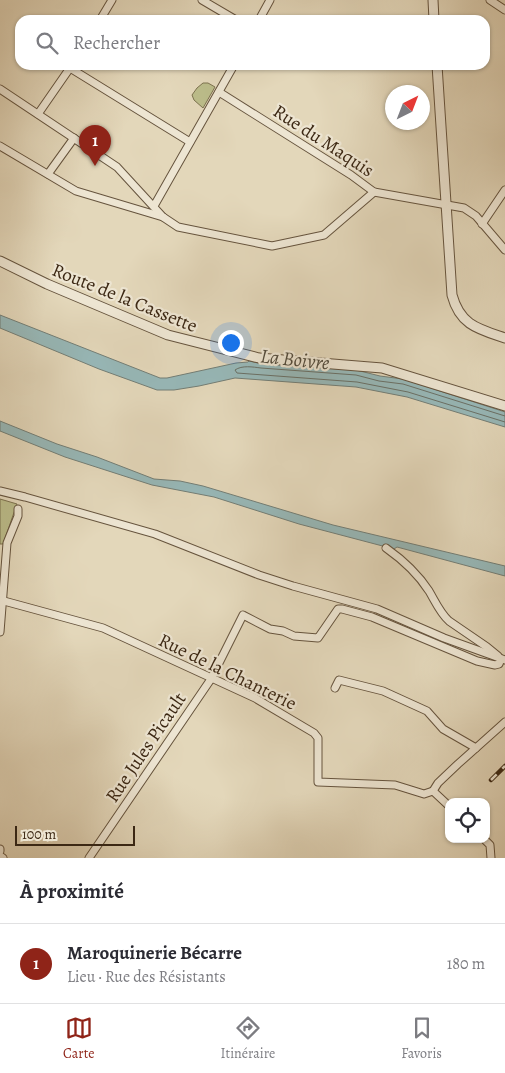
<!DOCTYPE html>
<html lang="fr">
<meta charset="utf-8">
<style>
:root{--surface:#fff;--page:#f2f2f3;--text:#2b2b33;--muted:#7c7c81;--line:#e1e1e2;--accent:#8f2418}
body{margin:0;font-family:Alegreya,serif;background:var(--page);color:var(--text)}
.controls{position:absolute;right:15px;bottom:15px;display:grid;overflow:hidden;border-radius:10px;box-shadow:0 1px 4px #0004}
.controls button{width:45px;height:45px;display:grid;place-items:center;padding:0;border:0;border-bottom:1px solid var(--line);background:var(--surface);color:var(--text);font:25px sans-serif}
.compass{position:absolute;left:385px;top:85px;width:45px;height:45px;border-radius:50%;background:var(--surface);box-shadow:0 1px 4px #0004;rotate:42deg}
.scale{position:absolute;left:15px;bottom:12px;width:120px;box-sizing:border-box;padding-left:5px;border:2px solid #3c2814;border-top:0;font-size:14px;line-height:18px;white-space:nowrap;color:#3c2814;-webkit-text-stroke:4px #ede5d2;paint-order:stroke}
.you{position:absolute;left:230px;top:342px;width:18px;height:18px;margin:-12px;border:4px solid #fff;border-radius:50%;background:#1a73e8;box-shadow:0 0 0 8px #1a73e833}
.badge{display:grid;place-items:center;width:32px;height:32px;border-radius:50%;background:var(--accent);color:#fff;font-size:16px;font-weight:700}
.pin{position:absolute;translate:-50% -41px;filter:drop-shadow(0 1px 2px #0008)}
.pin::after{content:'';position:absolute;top:26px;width:18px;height:15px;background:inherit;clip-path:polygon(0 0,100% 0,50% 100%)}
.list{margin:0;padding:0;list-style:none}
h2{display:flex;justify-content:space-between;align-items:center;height:65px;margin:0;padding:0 20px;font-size:21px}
h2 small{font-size:16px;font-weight:400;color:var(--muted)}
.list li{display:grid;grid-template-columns:32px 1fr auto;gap:15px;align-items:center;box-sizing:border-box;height:80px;padding:0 20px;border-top:1px solid var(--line)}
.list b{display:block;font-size:19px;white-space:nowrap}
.list p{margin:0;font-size:16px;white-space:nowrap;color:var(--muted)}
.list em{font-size:16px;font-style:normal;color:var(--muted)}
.icon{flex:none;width:28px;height:28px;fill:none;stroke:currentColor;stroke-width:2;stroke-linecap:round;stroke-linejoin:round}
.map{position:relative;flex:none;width:505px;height:858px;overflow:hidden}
.search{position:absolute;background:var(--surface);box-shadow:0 1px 4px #0004;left:15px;right:15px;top:15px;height:55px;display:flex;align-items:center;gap:12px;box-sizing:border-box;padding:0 18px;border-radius:15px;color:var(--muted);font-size:19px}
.sheet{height:145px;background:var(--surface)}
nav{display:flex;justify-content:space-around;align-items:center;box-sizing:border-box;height:70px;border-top:1px solid var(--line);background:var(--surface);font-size:14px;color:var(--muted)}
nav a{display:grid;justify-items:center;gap:2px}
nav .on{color:var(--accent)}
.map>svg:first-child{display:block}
.green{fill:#bbbc8a;stroke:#7c724f}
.water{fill:#97b8b8;stroke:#737e76}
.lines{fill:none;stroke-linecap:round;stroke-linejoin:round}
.shore{stroke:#6a7066;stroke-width:1}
.minor-casing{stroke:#66543e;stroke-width:9}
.tertiary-casing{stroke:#66543e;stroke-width:11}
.minor{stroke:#ede5d2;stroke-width:7}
.tertiary{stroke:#ede5d2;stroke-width:9}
.rail-casing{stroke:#3c2814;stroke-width:4.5}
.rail{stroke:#ede5d2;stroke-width:2.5;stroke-dasharray:8;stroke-linecap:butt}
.labels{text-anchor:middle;stroke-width:4.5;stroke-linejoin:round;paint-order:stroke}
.street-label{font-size:19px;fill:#3c2814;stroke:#ede5d2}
.water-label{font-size:20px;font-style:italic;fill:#534c3d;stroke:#ede5d2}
</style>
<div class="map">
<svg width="505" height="858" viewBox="0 0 505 858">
<rect width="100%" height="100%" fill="#e3d7ba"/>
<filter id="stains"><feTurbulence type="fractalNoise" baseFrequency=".004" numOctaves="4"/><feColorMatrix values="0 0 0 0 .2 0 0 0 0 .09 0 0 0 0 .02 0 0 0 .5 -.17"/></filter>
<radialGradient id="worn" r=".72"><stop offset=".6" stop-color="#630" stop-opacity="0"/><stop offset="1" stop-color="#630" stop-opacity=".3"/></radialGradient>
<g class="green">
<path d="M 203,83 L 208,83 L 215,87 L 203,108 L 194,100 L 192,95 L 197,88 Z"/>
<path d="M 0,499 L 17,504 L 3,544 L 0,544 Z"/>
</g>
<g class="water">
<path d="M 0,315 L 160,378 L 167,378 L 236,363 L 248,362 L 249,361 L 262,364 L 356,370 L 380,376 L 403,379 L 505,412 L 505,427 L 407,397 L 356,387 L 235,378 L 199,386 L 174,390 L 157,390 L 99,369 L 0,328 Z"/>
<path d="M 0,421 L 57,444 L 97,457 L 154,479 L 180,481 L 203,486 L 333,525 L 505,566 L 505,576 L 397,547 L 394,549 L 299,524 L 214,497 L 152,485 L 65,457 L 0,431 Z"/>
</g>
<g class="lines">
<path class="shore" d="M 505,416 L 403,384 L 379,381 L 356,375 L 261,368 C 253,367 242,365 235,370 L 237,373 L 357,382 L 408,392 L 505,422"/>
<defs>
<g id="minor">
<path d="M 202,0 L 236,20"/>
<path d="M 490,0 L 505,10"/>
<path d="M 100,20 L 112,0"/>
<path d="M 259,20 L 270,0"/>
<path d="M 70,68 L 190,142"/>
<path d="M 0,89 L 117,167 L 163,217 L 178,227 L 272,246 L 324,235 L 374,192"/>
<path d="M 219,92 L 351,175 L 374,192 L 464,208 L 476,216 L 505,250"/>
<path d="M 38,114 L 72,65"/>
<path d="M 0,146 L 76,191 L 163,217"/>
<path d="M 48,174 L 74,138"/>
<path d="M 154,206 L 234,65"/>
<path d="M 482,224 L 505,190"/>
<path d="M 0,491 L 25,497 L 155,534 L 259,575 L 293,586 L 377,609 L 444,638 L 505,660"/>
<path d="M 386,548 C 403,560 418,574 429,591 C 435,601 440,613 449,621 L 487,647 L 498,656"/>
<path d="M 4,601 L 103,628 L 255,698 L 314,733 L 318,738 L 318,782 L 395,785 L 424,794 L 433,791 L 449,806"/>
<path d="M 0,632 L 7,543 L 18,516 L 18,509"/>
<path d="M 335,688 L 339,680 L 383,691 L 427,711 L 443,729 L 476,748"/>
<path d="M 433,791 L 438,783 L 458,764 L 505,722"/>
<path d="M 484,839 L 490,845 L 491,858"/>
<path d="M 0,849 L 0,851"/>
<path d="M 0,856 L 3,858"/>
<path d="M 89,858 L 211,679 L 243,615 L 270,629 L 283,631 L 294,636 L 318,638 L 338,609 L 342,609 L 372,617 L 477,661 L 495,665 L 499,664 L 501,659"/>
</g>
<g id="tertiary">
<path d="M 433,0 L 434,20"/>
<path d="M 437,65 L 452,295 C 460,325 478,329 505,338"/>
<path d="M 0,261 L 47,284 L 168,335 L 259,358 L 382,368 L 505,406"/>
</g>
</defs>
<use href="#minor" class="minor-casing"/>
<use href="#tertiary" class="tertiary-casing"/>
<use href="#minor" class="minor"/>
<use href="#tertiary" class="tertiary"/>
<defs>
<path id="rail" d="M 491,780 L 505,766"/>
</defs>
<use href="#rail" class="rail-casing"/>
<use href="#rail" class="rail"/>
</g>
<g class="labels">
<g class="street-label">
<text transform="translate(324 140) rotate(33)" y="7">Rue du Maquis</text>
<text transform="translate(125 297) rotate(22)" y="7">Route de la Cassette</text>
<text transform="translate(228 671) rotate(26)" y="7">Rue de la Chanterie</text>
<text transform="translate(145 747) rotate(-56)" y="7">Rue Jules Picault</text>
</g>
<g class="water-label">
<text transform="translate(295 359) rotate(6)" y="7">La Boivre</text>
</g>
</g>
<rect width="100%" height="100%" filter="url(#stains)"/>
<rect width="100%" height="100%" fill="url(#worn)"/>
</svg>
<div class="controls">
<button><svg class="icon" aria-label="locate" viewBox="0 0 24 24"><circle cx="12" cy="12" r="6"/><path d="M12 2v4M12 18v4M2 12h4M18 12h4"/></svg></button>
</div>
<svg class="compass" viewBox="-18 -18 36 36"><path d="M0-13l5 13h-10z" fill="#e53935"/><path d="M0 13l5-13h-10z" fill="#7c7c81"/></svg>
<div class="scale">100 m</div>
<div class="you"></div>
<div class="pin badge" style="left:95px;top:166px">1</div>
<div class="search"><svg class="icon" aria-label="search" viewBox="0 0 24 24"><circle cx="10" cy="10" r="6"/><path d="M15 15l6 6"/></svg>Rechercher</div>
</div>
<section class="sheet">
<h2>À proximité<small></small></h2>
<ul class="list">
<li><span class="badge">1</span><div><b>Maroquinerie Bécarre</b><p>Lieu · Rue des Résistants</p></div><em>180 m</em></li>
</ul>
</section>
<nav>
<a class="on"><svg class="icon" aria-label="map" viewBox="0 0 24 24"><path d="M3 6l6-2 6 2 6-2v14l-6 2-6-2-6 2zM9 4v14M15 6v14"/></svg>Carte</a>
<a><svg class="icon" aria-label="directions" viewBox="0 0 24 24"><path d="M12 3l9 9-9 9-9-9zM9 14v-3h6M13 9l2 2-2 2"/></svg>Itinéraire</a>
<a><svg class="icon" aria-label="saved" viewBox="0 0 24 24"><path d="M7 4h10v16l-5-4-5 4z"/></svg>Favoris</a>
</nav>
